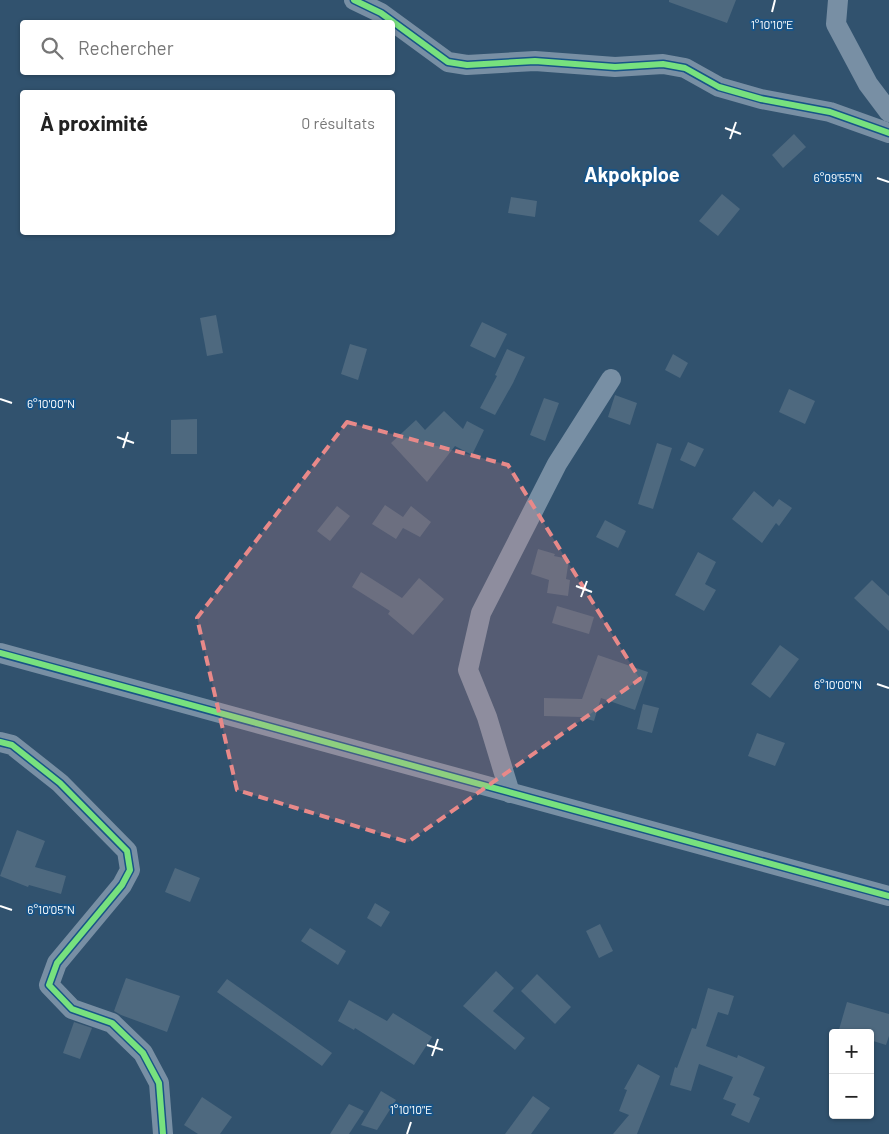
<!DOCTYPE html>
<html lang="fr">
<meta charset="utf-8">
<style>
:root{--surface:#fff;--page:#f6f6f6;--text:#222;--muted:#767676;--line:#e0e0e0}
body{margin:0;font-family:Barlow,sans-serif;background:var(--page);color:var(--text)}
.controls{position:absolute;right:15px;bottom:15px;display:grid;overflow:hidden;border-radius:5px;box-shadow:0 1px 4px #0004}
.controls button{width:45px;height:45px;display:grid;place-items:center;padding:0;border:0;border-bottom:1px solid var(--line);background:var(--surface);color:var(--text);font:25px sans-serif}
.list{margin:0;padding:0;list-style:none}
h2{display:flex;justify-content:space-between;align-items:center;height:65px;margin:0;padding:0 20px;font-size:21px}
h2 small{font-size:16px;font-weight:400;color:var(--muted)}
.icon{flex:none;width:28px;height:28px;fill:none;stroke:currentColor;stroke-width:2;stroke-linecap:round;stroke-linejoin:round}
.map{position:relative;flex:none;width:889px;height:1134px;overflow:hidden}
.search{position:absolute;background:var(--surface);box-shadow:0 1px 4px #0004;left:20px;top:20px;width:375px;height:55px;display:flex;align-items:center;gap:12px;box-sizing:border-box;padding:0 18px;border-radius:5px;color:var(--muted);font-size:19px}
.panel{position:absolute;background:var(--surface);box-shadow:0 1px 4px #0004;left:20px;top:90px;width:375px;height:145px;border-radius:5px}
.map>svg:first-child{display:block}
.building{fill:#4e697f}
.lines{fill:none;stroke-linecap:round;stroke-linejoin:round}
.minor{stroke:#788fa4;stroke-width:20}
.cycleway-casing{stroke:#185487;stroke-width:9}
.cycleway{stroke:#77e17e;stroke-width:6}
.marked{fill:#e88989;fill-opacity:0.2;stroke:#e88989;stroke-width:4;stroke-dasharray:10 6;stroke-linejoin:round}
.ticks{fill:none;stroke:#fff;stroke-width:2}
.labels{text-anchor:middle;stroke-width:4;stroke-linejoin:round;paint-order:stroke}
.quarter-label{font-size:20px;font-weight:bold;fill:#fff;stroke:#185487}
.ticks-label{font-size:12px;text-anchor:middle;fill:#fff;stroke:#185487;stroke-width:4;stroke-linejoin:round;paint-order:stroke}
</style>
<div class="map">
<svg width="889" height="1134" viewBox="0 0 889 1134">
<rect width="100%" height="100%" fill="#31526e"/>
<g class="building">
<path d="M 669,0 L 736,0 L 727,23 L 669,2 Z"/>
<path d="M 794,134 L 806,147 L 783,168 L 772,155 Z"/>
<path d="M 722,194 L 740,209 L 718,236 L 699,221 Z"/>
<path d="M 511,197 L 537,201 L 535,217 L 508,213 Z"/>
<path d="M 216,315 L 223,353 L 207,356 L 200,318 Z"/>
<path d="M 482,322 L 507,334 L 495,358 L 470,346 Z"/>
<path d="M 350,344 L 367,349 L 358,380 L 341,374 Z"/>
<path d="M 507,349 L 525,357 L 513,383 L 495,415 L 480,408 L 497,376 L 495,375 Z"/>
<path d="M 673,354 L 688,363 L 680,378 L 665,370 Z"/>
<path d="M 789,389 L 815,401 L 805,424 L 779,412 Z"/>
<path d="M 615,395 L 637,403 L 630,425 L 608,417 Z"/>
<path d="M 544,398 L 559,403 L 545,441 L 530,435 Z"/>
<path d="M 444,411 L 463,429 L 467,421 L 484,430 L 472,455 L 455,446 L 427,482 L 391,443 L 416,420 L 425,430 Z"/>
<path d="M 197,419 L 197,454 L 171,454 L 171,420 Z"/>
<path d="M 688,442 L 704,449 L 695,467 L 680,460 Z"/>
<path d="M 657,443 L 672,448 L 653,509 L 638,504 Z"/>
<path d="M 754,491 L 773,507 L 779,499 L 792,508 L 779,526 L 776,523 L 762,543 L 732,519 Z"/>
<path d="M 385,505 L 403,517 L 411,506 L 431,522 L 420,537 L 403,528 L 396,539 L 372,524 Z"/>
<path d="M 337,506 L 350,516 L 330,541 L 317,531 Z"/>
<path d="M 605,520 L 626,531 L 618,548 L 596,537 Z"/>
<path d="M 538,549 L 555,554 L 554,556 L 569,559 L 566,579 L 570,580 L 568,596 L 547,593 L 549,580 L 531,574 Z"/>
<path d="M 698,552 L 716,562 L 705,584 L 716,590 L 704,611 L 675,595 Z"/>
<path d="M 361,572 L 402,598 L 419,578 L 444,599 L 413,635 L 388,614 L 390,611 L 352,587 Z"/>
<path d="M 872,580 L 889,596 L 889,631 L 854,598 Z"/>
<path d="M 557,606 L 594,617 L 589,634 L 552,623 Z"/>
<path d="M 780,645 L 799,659 L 770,698 L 751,684 Z"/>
<path d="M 598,655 L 648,672 L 635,710 L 601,698 L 594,721 L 581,717 L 544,716 L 544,698 L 582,699 Z"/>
<path d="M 643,704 L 659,708 L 652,733 L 637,729 Z"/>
<path d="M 757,733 L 785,743 L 775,766 L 748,756 Z"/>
<path d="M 17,830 L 45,841 L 35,867 L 66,876 L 61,894 L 29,885 L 28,887 L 0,876 Z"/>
<path d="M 175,868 L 200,878 L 190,902 L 165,892 Z"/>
<path d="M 375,903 L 390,912 L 381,927 L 367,918 Z"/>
<path d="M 600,924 L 613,951 L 599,958 L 586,931 Z"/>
<path d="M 310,928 L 346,951 L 338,965 L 301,941 Z"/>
<path d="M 496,971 L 514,988 L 493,1011 L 525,1038 L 515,1050 L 463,1006 Z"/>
<path d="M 537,974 L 571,1007 L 555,1024 L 521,991 Z"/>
<path d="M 126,978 L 180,996 L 167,1032 L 121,1015 L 114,1011 Z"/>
<path d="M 227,979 L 332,1053 L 322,1066 L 217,992 Z"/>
<path d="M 708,988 L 734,996 L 728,1015 L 718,1012 L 706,1046 L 737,1058 L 738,1055 L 765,1067 L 753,1095 L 760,1098 L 749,1123 L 731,1115 L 736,1104 L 723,1099 L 733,1077 L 699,1064 L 691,1091 L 670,1085 L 675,1067 L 677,1068 L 692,1028 L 696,1029 Z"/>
<path d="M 349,1000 L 387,1021 L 393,1013 L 432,1037 L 414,1065 L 355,1028 L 354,1030 L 338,1021 Z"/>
<path d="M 847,1002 L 889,1014 L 889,1036 L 886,1045 L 870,1040 L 870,1033 L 838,1033 Z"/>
<path d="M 74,1022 L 92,1028 L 80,1059 L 63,1053 Z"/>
<path d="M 638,1064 L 660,1076 L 637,1134 L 613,1134 L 629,1115 L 619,1111 L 627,1090 L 624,1089 Z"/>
<path d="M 381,1091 L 396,1100 L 377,1130 L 361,1125 Z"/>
<path d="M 533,1096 L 550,1108 L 531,1134 L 505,1134 Z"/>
<path d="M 202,1097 L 232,1117 L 220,1134 L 198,1134 L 184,1125 Z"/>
<path d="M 349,1104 L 364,1111 L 349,1134 L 330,1134 Z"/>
</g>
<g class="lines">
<g class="minor">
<path d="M 354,0 L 381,13 L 448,62 L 467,65 L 535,61 L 615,67 L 663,64 L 685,68 L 719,87 L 761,99 L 830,112 L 889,133"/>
<path d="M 838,0 L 836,24 L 868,84 L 889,112"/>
<path d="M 0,653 L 889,896"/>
<path d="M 0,742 L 12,745 L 60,783 L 127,851 L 130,870 L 122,885 L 57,963 L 49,985 L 72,1009 L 112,1023 L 143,1053 L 159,1083 L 163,1134"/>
<path d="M 510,793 L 487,717 L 468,670 L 481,613 L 557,464 L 611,379"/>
</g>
<defs>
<g id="cycleway">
<path d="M 354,0 L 381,13 L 448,62 L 467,65 L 535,61 L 615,67 L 663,64 L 685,68 L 719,87 L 761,99 L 830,112 L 889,133"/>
<path d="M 0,653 L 889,896"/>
<path d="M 0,742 L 12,745 L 60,783 L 127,851 L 130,870 L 122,885 L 57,963 L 49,985 L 72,1009 L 112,1023 L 143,1053 L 159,1083 L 163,1134"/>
</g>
</defs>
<use href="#cycleway" class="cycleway-casing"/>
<use href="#cycleway" class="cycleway"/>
</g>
<path class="marked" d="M 347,422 L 508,465 L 640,679 L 408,842 L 237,790 L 197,618 Z"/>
<path class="ticks" d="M 772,12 L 775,0M 725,128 L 741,134M 730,139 L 736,122M 877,178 L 889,182M 0,399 L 12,403M 117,437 L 134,443M 123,448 L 128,432M 576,586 L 592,592M 581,597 L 587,581M 877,684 L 889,688M 0,906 L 12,910M 427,1045 L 443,1050M 432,1056 L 438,1039M 407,1134 L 411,1122"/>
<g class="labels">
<g class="quarter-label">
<text x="632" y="182">Akpokploe</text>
</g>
</g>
<g class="ticks-label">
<text x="772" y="29">1°10'10"E</text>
<text x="838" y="182">6°09'55"N</text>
<text x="51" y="408">6°10'00"N</text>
<text x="838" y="689">6°10'00"N</text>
<text x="51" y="914">6°10'05"N</text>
<text x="411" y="1114">1°10'10"E</text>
</g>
</svg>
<div class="controls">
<button>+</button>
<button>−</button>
</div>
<div class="search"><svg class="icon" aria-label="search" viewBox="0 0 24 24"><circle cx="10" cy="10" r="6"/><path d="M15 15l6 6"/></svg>Rechercher</div>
<section class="panel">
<h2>À proximité<small>0 résultats</small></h2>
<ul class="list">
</ul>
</section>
</div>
